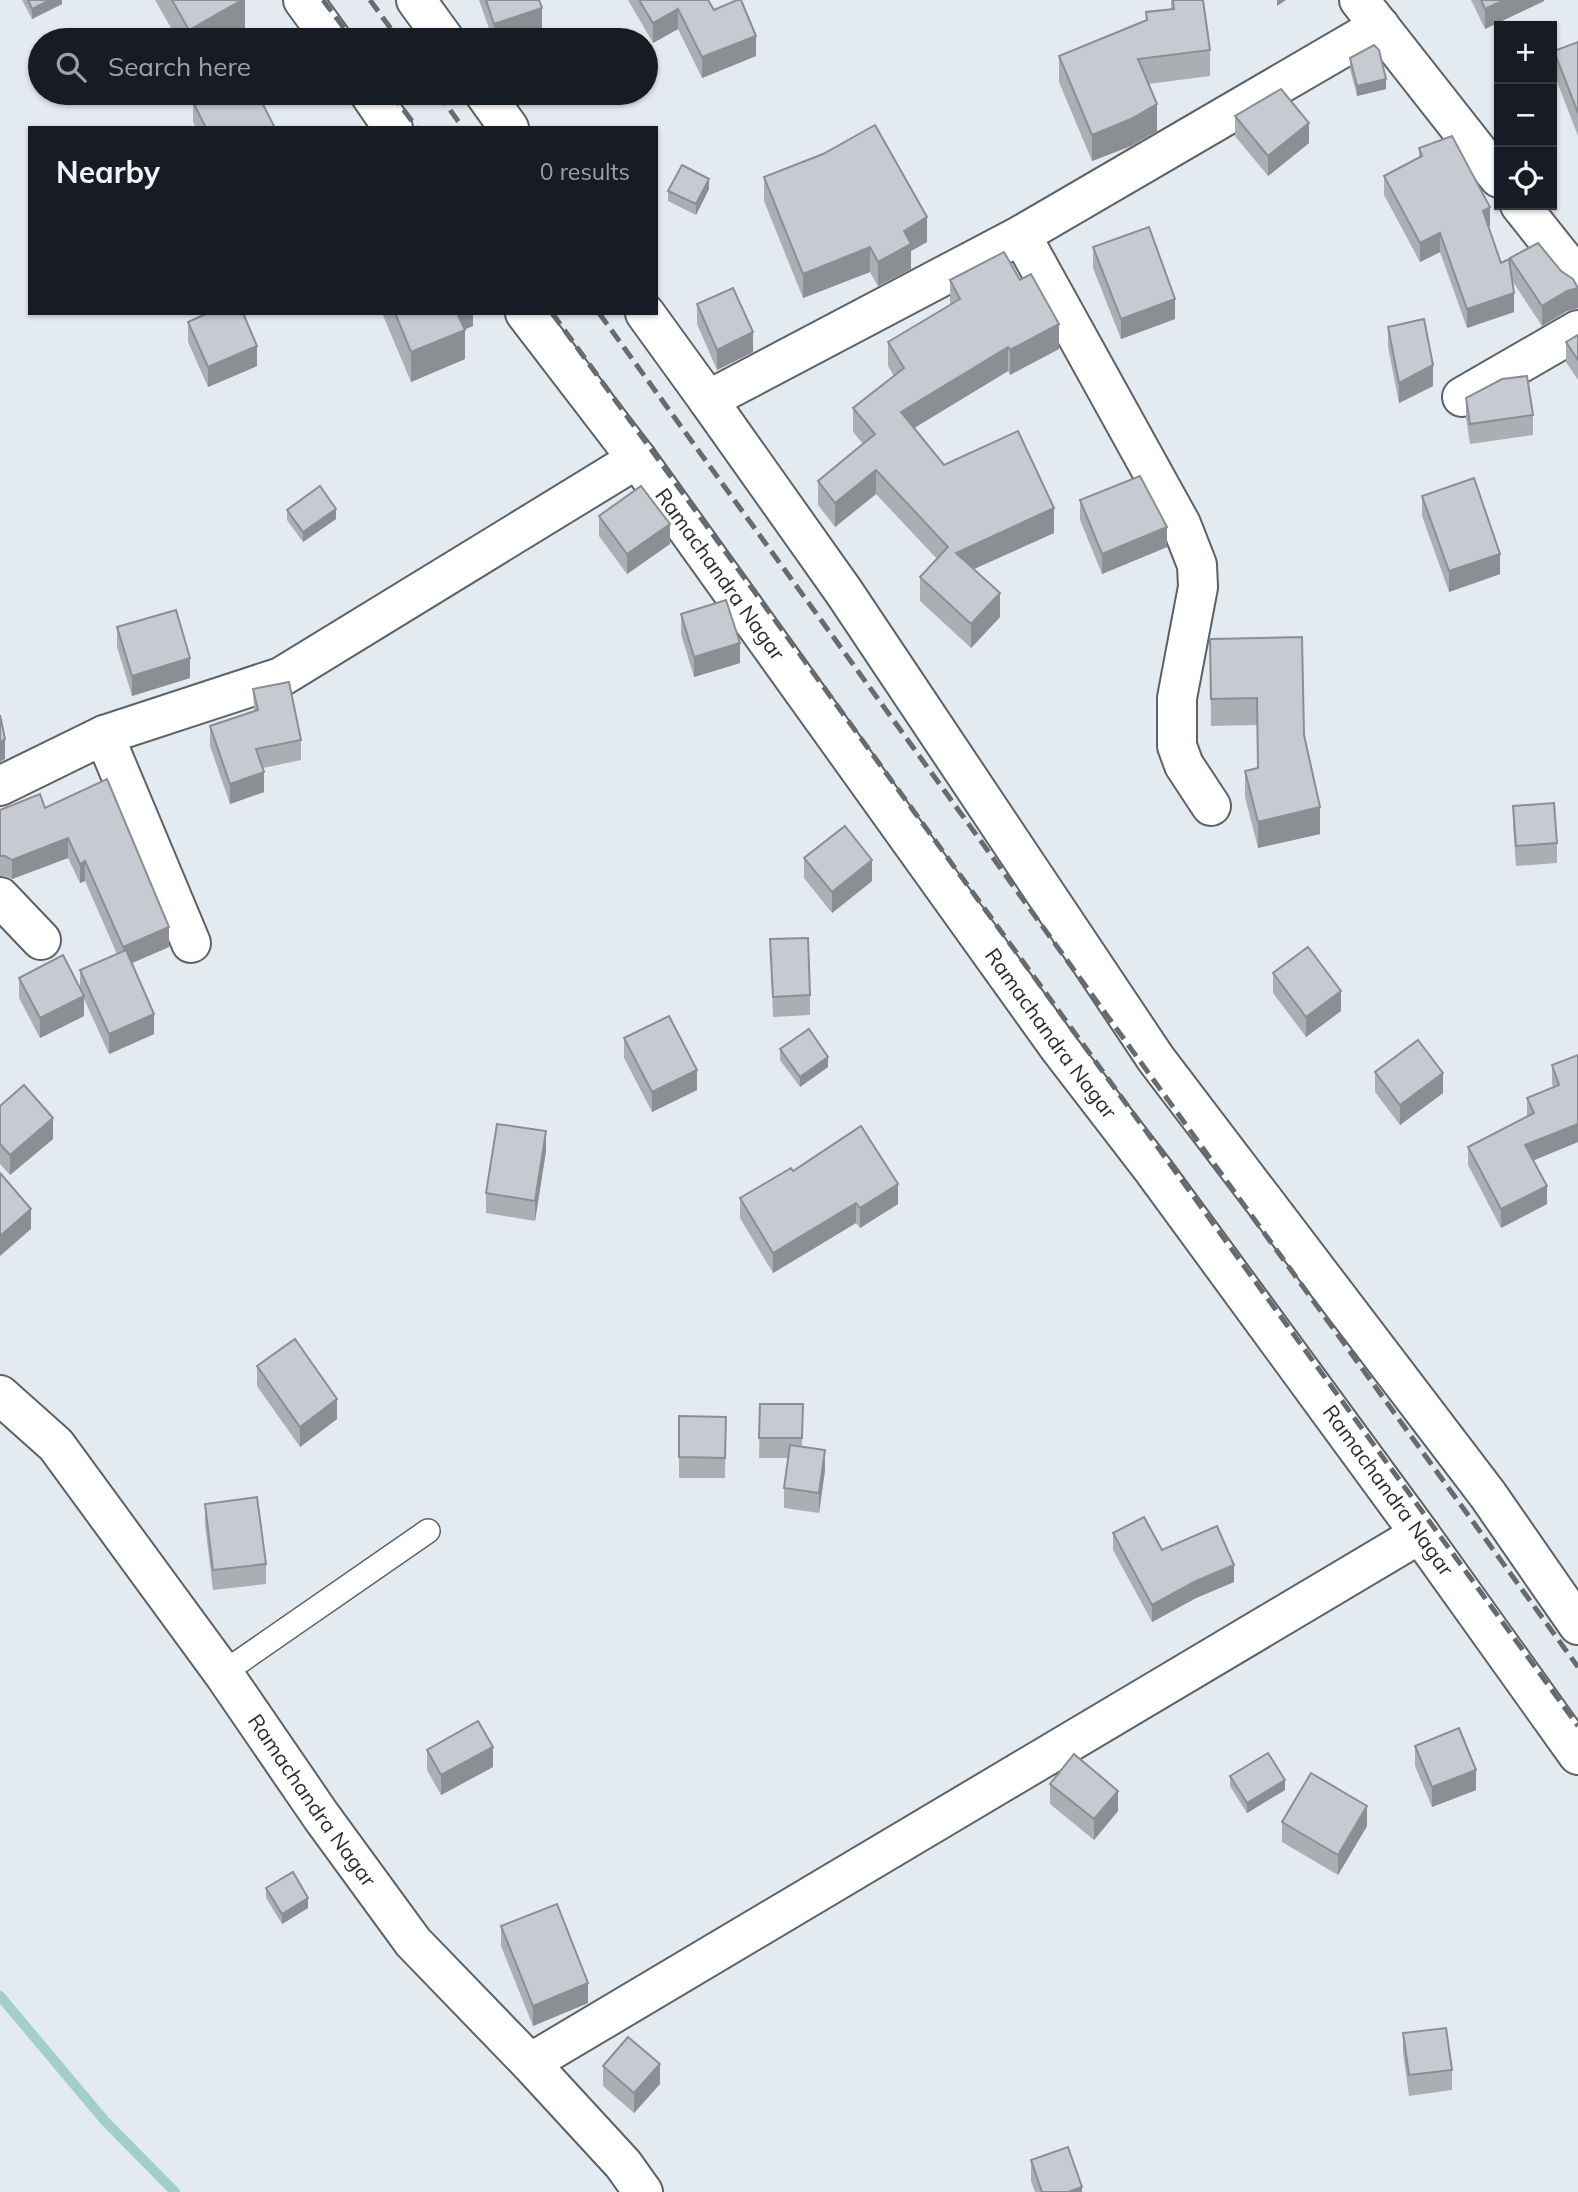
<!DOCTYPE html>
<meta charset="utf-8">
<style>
:root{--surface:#171b24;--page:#242831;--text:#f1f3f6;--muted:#9ea1a6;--line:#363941}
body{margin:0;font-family:Mulish,sans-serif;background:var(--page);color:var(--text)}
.controls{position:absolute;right:21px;top:21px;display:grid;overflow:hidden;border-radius:0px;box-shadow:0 2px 5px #0004}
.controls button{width:63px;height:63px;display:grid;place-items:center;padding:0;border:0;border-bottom:2px solid var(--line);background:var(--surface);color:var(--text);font:35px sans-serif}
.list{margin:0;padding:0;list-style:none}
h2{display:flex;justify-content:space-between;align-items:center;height:91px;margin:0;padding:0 28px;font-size:30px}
h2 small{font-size:23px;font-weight:400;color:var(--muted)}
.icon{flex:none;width:38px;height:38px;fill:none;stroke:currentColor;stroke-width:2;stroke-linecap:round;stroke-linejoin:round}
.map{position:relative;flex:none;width:1578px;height:2192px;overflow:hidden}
.search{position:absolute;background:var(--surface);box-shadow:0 2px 5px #0004;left:28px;top:28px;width:630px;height:77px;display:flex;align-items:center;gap:18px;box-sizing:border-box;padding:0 24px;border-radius:38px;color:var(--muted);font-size:26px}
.panel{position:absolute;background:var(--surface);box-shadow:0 2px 5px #0004;left:28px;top:126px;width:630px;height:189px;border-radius:0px}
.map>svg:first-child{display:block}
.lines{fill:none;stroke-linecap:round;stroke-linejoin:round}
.stream{stroke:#a3ceca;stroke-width:10}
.service-casing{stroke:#5d6266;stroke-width:26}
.minor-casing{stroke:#5d6266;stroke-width:42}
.service{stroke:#fff;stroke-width:23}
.minor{stroke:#fff;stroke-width:38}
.rail{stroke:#686b6e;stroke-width:5;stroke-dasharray:14 7;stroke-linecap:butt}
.wall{fill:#abafb4}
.shaded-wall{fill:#8b8e92}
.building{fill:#c7cbd1;stroke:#8b8e92;stroke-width:2}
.labels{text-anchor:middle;stroke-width:5;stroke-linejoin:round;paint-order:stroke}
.street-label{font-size:21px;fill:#2a2c2e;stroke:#f2f9fd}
</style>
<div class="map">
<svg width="1578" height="2192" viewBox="0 0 1578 2192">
<rect width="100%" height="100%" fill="#e4ebf0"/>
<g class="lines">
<path class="stream" d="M 0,1996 L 105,2121 L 175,2192"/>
<defs>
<path id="service" d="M 223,1673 L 428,1531"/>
<g id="minor">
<path d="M 303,0 L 332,40"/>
<path d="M 416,0 L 445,40"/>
<path d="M 1359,0 L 1499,178"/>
<path d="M 369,93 L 393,128"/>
<path d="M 484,93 L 509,128"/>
<path d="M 1520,205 L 1578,278"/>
<path d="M 1021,235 L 1181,524 L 1197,565 L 1198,587 L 1177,698 L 1177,746 L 1184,765 L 1211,806"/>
<path id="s1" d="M 525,313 L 637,459 L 1060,1049 L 1154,1171 L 1420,1534 L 1578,1755"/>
<path d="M 645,313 L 708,400 L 1021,235 L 1380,26"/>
<path d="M 1462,397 L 1578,330"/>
<path d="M 708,400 L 844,592 L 1156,1059 L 1488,1495 L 1578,1625"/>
<path d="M 104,735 L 191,943"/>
<path d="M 0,786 L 104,735 L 281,677 L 637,459"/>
<path d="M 0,897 L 41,940"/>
<path id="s2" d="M 0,1395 L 56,1445 L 223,1673 L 321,1816 L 413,1942 L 530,2063 L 623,2164 L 643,2192"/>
<path d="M 530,2063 L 1420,1534"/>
</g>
</defs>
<use href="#service" class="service-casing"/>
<use href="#minor" class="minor-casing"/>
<use href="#service" class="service"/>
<use href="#minor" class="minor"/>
<g class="rail">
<path d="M 323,0 L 353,40"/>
<path d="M 370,0 L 399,40"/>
<path d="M 391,93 L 417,128"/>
<path d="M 438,93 L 463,128"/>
<path d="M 552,313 L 1578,1726"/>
<path d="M 599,313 L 1578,1667"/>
</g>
</g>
<g class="wall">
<path d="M 22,0 L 62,0 L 62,4 L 32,19 Z"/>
<path d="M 155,0 L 245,0 L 245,28 L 224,40 L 178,40 Z"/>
<path d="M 479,0 L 539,0 L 542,28 L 505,40 L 493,40 Z"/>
<path d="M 628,0 L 708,0 L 714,10 L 756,56 L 702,78 L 678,29 L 653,43 Z"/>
<path d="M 1171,0 L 1203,0 L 1210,50 L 1210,76 L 1148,84 L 1157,131 L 1131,146 L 1092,161 L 1059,82 L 1059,56 L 1146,21 L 1146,12 L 1171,9 Z"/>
<path d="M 1471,0 L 1544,0 L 1544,1 L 1485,29 Z"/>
<path d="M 1578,42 L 1578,136 L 1554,74 L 1554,51 Z"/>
<path d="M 1350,58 L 1386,89 L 1357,96 L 1350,69 Z"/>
<path d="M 193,102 L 275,128 L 196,128 L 193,122 Z"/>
<path d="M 1235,116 L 1309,143 L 1268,176 L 1235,136 Z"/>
<path d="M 1419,148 L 1490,226 L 1488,227 L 1501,263 L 1510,264 L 1510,258 L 1578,308 L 1567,311 L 1542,326 L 1513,282 L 1514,312 L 1467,328 L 1440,252 L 1420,262 L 1384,195 L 1384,176 L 1419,157 Z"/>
<path d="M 764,177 L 927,242 L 911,251 L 911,269 L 878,286 L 870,272 L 803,298 L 764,201 Z"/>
<path d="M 709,189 L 696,215 L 668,201 L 668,191 Z"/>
<path d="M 1093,247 L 1175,319 L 1121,339 L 1093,268 Z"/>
<path d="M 950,280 L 1059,349 L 1010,375 L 1008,371 L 914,428 L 944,465 L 1054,533 L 974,569 L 1000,617 L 971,648 L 920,601 L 920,577 L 937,559 L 876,494 L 835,527 L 818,505 L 818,481 L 863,444 L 853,432 L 853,408 L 894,376 L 888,366 L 888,342 L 950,305 Z"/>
<path d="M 697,304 L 753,352 L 717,370 L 697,324 Z"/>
<path d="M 382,313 L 473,313 L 473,326 L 465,329 L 465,359 L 411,382 Z"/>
<path d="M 188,322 L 257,366 L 208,387 L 188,342 Z"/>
<path d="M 1388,327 L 1433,386 L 1399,403 L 1388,347 Z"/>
<path d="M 1578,335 L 1578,380 L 1566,362 L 1566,342 Z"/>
<path d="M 1466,398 L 1533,415 L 1533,435 L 1470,444 L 1466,418 Z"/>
<path d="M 1422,496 L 1500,574 L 1449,592 L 1422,516 Z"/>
<path d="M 1080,500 L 1167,547 L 1102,574 L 1080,520 Z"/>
<path d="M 287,510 L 336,519 L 303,542 L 287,520 Z"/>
<path d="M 599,516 L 670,544 L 627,574 L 599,536 Z"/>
<path d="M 681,614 L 740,663 L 694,677 L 681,634 Z"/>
<path d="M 117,627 L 190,678 L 132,696 L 117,647 Z"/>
<path d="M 1210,639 L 1304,735 L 1320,834 L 1258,848 L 1245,797 L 1245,771 L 1258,768 L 1257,725 L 1211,726 Z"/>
<path d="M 253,689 L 301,740 L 301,760 L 263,768 L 264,792 L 230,804 L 210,746 L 210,726 L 254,712 Z"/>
<path d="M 1513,806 L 1557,843 L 1557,863 L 1516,866 L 1513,826 Z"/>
<path d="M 45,808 L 169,947 L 131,963 L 154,1034 L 109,1054 L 84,999 L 84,1016 L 40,1038 L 19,998 L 19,978 L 80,988 L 80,970 L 117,954 L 85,881 L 80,883 L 68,858 L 12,879 L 5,876 L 0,876 L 0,810 Z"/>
<path d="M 804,858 L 872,881 L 832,913 L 804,878 Z"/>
<path d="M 770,939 L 810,995 L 810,1015 L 773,1017 Z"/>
<path d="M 1273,973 L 1341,1011 L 1306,1037 L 1273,993 Z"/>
<path d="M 624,1038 L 697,1090 L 652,1112 L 624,1058 Z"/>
<path d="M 780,1049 L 828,1067 L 800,1087 L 780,1060 Z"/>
<path d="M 1578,1055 L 1578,1142 L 1533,1160 L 1547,1204 L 1501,1228 L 1468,1165 L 1468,1147 L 1527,1116 L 1527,1098 L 1553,1087 L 1552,1083 L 1552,1065 Z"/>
<path d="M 1375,1072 L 1443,1093 L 1400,1125 L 1375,1092 Z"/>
<path d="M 0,1106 L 53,1139 L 10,1175 L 0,1164 Z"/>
<path d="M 546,1151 L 535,1221 L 486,1213 L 486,1193 Z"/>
<path d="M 793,1171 L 898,1204 L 860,1228 L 856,1223 L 773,1273 L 740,1218 L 740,1198 Z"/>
<path d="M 257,1366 L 337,1419 L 300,1447 L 257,1386 Z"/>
<path d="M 760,1404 L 803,1404 L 802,1447 L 825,1470 L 819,1513 L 784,1508 L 784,1488 L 788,1458 L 759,1458 Z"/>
<path d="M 679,1416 L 726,1417 L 725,1478 L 679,1478 Z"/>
<path d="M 205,1504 L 266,1564 L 266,1584 L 213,1590 L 205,1525 Z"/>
<path d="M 1113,1533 L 1162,1550 L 1234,1582 L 1196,1598 L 1152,1622 L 1113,1550 Z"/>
<path d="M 1415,1746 L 1476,1790 L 1432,1807 L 1415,1766 Z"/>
<path d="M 427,1750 L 493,1767 L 441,1795 L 427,1770 Z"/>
<path d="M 1230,1776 L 1285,1790 L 1247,1813 L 1230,1786 Z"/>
<path d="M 1050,1784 L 1118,1811 L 1094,1840 L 1050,1804 Z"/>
<path d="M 1282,1822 L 1367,1826 L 1338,1875 L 1282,1842 Z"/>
<path d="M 266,1888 L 308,1908 L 282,1924 L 266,1898 Z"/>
<path d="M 501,1926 L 588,2003 L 533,2026 L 501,1946 Z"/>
<path d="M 1403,2033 L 1452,2070 L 1452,2090 L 1409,2096 L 1403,2053 Z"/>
<path d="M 603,2066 L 660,2084 L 634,2113 L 603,2086 Z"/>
<path d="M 1031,2160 L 1082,2192 L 1035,2192 L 1031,2181 Z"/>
</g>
<g class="shaded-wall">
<path d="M 50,0 L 62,0 L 62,4 L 32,19 L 32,9 Z"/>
<path d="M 242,0 L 245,0 L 245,28 L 224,40 L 189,40 L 189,30 Z"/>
<path d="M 1277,0 L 1286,0 L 1277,6 Z"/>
<path d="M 1504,0 L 1544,0 L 1544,1 L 1485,29 L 1485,9 Z"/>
<path d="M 542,8 L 542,28 L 505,40 L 494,40 L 494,24 Z"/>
<path d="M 678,9 L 678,29 L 653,43 L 653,23 Z"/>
<path d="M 756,36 L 756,56 L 702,78 L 702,57 Z"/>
<path d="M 1386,79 L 1386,89 L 1357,96 L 1357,86 Z"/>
<path d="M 1157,104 L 1157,131 L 1131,146 L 1092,161 L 1092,135 Z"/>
<path d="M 1309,123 L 1309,143 L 1268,176 L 1268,156 Z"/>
<path d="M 709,179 L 709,189 L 696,215 L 696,204 Z"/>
<path d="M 1490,207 L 1490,226 L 1483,230 L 1483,211 Z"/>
<path d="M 927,217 L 927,242 L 911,251 L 911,269 L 878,286 L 878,262 L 904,231 Z"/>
<path d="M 1440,233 L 1440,252 L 1420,262 L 1420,243 Z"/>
<path d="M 870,247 L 870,272 L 803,298 L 803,274 Z"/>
<path d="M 1578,288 L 1578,308 L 1567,311 L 1542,326 L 1542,306 L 1567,291 Z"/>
<path d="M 1514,293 L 1514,312 L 1467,328 L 1467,309 Z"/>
<path d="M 1175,299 L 1175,319 L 1121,339 L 1121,319 Z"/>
<path d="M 454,313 L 473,313 L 473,326 L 454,334 Z"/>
<path d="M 1059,324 L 1059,349 L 1010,375 L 1010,350 Z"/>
<path d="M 465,330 L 465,359 L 411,382 L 411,352 Z"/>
<path d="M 753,332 L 753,352 L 717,370 L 717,350 Z"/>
<path d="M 257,346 L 257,366 L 208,387 L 208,367 Z"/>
<path d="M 1008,347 L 1008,371 L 901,436 L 901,412 Z"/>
<path d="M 1433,365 L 1433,386 L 1399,403 L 1399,383 Z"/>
<path d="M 876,470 L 876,494 L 835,527 L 835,503 Z"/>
<path d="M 1054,508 L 1054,533 L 956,577 L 956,553 Z"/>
<path d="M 336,509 L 336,519 L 303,542 L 303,532 Z"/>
<path d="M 670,524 L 670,544 L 627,574 L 627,554 Z"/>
<path d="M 1167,527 L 1167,547 L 1102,574 L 1102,554 Z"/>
<path d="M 1500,554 L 1500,574 L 1449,592 L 1449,571 Z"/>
<path d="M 1000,593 L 1000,617 L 971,648 L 971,624 Z"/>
<path d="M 740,643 L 740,663 L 694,677 L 694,657 Z"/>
<path d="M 190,658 L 190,678 L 132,696 L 132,676 Z"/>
<path d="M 5,739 L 5,759 L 0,762 L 0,742 Z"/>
<path d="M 264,772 L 264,792 L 230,804 L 230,784 Z"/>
<path d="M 1320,807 L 1320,834 L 1258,848 L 1258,822 Z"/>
<path d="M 68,838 L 68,858 L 12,879 L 12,860 Z"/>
<path d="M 872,860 L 872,881 L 832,913 L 832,892 Z"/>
<path d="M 85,861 L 85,881 L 80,883 L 80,864 Z"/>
<path d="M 169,927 L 169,947 L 123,967 L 123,947 Z"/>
<path d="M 1341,991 L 1341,1011 L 1306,1037 L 1306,1017 Z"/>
<path d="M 84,996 L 84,1016 L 40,1038 L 40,1018 Z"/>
<path d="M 154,1014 L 154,1034 L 109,1054 L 109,1034 Z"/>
<path d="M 828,1057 L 828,1067 L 800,1087 L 800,1077 Z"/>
<path d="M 697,1070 L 697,1090 L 652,1112 L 652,1092 Z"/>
<path d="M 1443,1073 L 1443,1093 L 1400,1125 L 1400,1105 Z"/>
<path d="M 53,1118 L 53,1139 L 10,1175 L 10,1155 Z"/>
<path d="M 1578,1124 L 1578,1142 L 1525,1164 L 1525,1145 Z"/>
<path d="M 546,1131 L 546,1151 L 535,1221 L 535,1201 Z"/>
<path d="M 898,1184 L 898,1204 L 860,1228 L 860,1208 Z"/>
<path d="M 1547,1186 L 1547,1204 L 1501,1228 L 1501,1209 Z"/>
<path d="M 856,1203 L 856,1223 L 773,1273 L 773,1253 Z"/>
<path d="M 31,1209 L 31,1229 L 0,1256 L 0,1236 Z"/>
<path d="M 337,1399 L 337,1419 L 300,1447 L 300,1427 Z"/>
<path d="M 825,1450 L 825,1470 L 819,1513 L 819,1493 Z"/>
<path d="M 1234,1565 L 1234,1582 L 1196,1598 L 1152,1622 L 1152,1605 L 1196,1581 Z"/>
<path d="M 493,1747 L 493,1767 L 441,1795 L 441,1775 Z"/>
<path d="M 1476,1770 L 1476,1790 L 1432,1807 L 1432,1787 Z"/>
<path d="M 1285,1780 L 1285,1790 L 1247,1813 L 1247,1803 Z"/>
<path d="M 1118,1791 L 1118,1811 L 1094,1840 L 1094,1819 Z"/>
<path d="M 1367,1806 L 1367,1826 L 1338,1875 L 1338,1855 Z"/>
<path d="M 308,1898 L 308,1908 L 282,1924 L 282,1914 Z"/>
<path d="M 588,1983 L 588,2003 L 533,2026 L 533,2006 Z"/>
<path d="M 660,2064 L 660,2084 L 634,2113 L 634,2093 Z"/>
<path d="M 1082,2187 L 1082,2192 L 1068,2192 Z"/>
</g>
<g class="building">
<path d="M 28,0 L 50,0 L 32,9 Z"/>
<path d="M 172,0 L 242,0 L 189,30 Z"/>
<path d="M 486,0 L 539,0 L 542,8 L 494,24 Z"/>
<path d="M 639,0 L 708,0 L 714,10 L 737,0 L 741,0 L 756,36 L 702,57 L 678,9 L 653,23 Z"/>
<path d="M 1173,0 L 1203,0 L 1210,50 L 1138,59 L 1157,104 L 1131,119 L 1092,135 L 1059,56 L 1147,20 L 1146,12 L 1174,9 Z"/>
<path d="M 1481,0 L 1504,0 L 1485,9 Z"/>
<path d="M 1578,42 L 1578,113 L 1554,51 Z"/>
<path d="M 1374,45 L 1379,50 L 1386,79 L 1357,86 L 1350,58 Z"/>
<path d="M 1281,89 L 1309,123 L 1268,156 L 1235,116 Z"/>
<path d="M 212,93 L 257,93 L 275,128 L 206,128 L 193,102 Z"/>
<path d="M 875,125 L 927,217 L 904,231 L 911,244 L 878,262 L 870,247 L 803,274 L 764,177 L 823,154 Z"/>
<path d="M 1452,136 L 1490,207 L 1483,211 L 1501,263 L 1509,259 L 1514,293 L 1467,309 L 1440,233 L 1420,243 L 1384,176 L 1422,156 L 1419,148 Z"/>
<path d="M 682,165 L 709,179 L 696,204 L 668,191 Z"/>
<path d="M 1149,227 L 1175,299 L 1121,319 L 1093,247 Z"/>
<path d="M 1538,243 L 1561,271 L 1573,279 L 1578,288 L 1567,291 L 1542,306 L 1510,258 Z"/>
<path d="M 1004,252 L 1020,280 L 1031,274 L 1059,324 L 1010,350 L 1008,347 L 901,412 L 944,465 L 1018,431 L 1054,508 L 956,553 L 1000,593 L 971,624 L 920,577 L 948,547 L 876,470 L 835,503 L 818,481 L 875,434 L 853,408 L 904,368 L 888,342 L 960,299 L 950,280 Z"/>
<path d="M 733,288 L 753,332 L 717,350 L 697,304 Z"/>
<path d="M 208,313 L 243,313 L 257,346 L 208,367 L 188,322 Z"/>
<path d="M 395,313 L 457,313 L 465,330 L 411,352 Z"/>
<path d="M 1424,319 L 1433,365 L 1399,383 L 1388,327 Z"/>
<path d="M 1578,335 L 1578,360 L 1566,342 Z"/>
<path d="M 1527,376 L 1533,415 L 1470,424 L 1466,398 L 1502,379 Z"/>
<path d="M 1140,476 L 1167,527 L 1102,554 L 1080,500 Z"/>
<path d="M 1474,478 L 1500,554 L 1449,571 L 1422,496 Z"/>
<path d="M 320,486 L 336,509 L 303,532 L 287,510 Z"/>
<path d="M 641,486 L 670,524 L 627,554 L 599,516 Z"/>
<path d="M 726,600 L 740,643 L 694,657 L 681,614 Z"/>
<path d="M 176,610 L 190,658 L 132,676 L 117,627 Z"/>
<path d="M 1302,637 L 1304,735 L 1320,807 L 1258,822 L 1245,771 L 1258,768 L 1257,698 L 1211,699 L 1210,639 Z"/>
<path d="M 289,682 L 301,740 L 256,749 L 264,772 L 230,784 L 210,726 L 258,710 L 253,689 Z"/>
<path d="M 0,715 L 5,739 L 0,742 Z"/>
<path d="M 107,779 L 169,927 L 123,947 L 85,861 L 80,864 L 68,838 L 12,860 L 5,856 L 0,856 L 0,810 L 40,794 L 45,808 Z"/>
<path d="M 1554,803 L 1557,843 L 1516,846 L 1513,806 Z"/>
<path d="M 845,826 L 872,860 L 832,892 L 804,858 Z"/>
<path d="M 808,938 L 810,995 L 773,997 L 770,939 Z"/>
<path d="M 1308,947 L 1341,991 L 1306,1017 L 1273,973 Z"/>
<path d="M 126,950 L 154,1014 L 109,1034 L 80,970 Z"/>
<path d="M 63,955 L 84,996 L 40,1018 L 19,978 Z"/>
<path d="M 669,1016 L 697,1070 L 652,1092 L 624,1038 Z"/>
<path d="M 809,1029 L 828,1057 L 800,1077 L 780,1049 Z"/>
<path d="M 1418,1040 L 1443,1073 L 1400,1105 L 1375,1072 Z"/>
<path d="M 1578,1055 L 1578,1124 L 1525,1145 L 1547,1186 L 1501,1209 L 1468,1147 L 1534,1113 L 1527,1098 L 1559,1085 L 1552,1065 Z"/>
<path d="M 24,1085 L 53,1118 L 10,1155 L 0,1144 L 0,1106 Z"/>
<path d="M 497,1124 L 546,1131 L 535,1201 L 486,1193 Z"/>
<path d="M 861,1126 L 898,1184 L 860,1208 L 856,1203 L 773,1253 L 740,1198 L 791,1168 L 793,1171 Z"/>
<path d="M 0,1173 L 31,1209 L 0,1236 Z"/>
<path d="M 295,1339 L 337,1399 L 300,1427 L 257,1366 Z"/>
<path d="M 760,1404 L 803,1404 L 802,1438 L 759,1438 Z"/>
<path d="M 679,1416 L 726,1417 L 725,1458 L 679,1457 Z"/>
<path d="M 790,1445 L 825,1450 L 819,1493 L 784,1488 Z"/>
<path d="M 257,1497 L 266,1564 L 213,1570 L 205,1504 Z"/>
<path d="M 1144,1517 L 1162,1550 L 1217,1526 L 1234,1565 L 1196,1581 L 1152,1605 L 1113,1533 Z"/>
<path d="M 478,1721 L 493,1747 L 441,1775 L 427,1750 Z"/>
<path d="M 1459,1728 L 1476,1770 L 1432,1787 L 1415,1746 Z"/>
<path d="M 1268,1753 L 1285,1780 L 1247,1803 L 1230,1776 Z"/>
<path d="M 1074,1754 L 1118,1791 L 1094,1819 L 1050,1784 Z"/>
<path d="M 1311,1773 L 1367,1806 L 1338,1855 L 1282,1822 Z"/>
<path d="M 293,1872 L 308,1898 L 282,1914 L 266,1888 Z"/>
<path d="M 557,1904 L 588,1983 L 533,2006 L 501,1926 Z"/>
<path d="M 1446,2028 L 1452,2070 L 1409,2075 L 1403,2033 Z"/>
<path d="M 628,2037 L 660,2064 L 634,2093 L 603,2066 Z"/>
<path d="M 1068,2147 L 1082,2187 L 1068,2192 L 1042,2192 L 1031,2160 Z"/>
</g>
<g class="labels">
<g class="street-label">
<text dy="7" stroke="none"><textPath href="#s1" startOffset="326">Ramachandra Nagar</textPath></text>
<text dy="7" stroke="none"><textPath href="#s1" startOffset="892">Ramachandra Nagar</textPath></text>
<text dy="7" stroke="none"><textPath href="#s1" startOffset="1460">Ramachandra Nagar</textPath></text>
<text dy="7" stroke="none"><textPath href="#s2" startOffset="513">Ramachandra Nagar</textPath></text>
</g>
</g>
</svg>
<div class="controls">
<button>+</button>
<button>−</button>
<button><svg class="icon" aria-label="locate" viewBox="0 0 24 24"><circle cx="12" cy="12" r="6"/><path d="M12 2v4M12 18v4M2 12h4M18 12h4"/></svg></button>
</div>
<div class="search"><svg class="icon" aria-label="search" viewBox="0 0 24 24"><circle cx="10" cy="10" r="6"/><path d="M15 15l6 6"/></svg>Search here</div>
<section class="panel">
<h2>Nearby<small>0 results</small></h2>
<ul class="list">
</ul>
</section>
</div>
